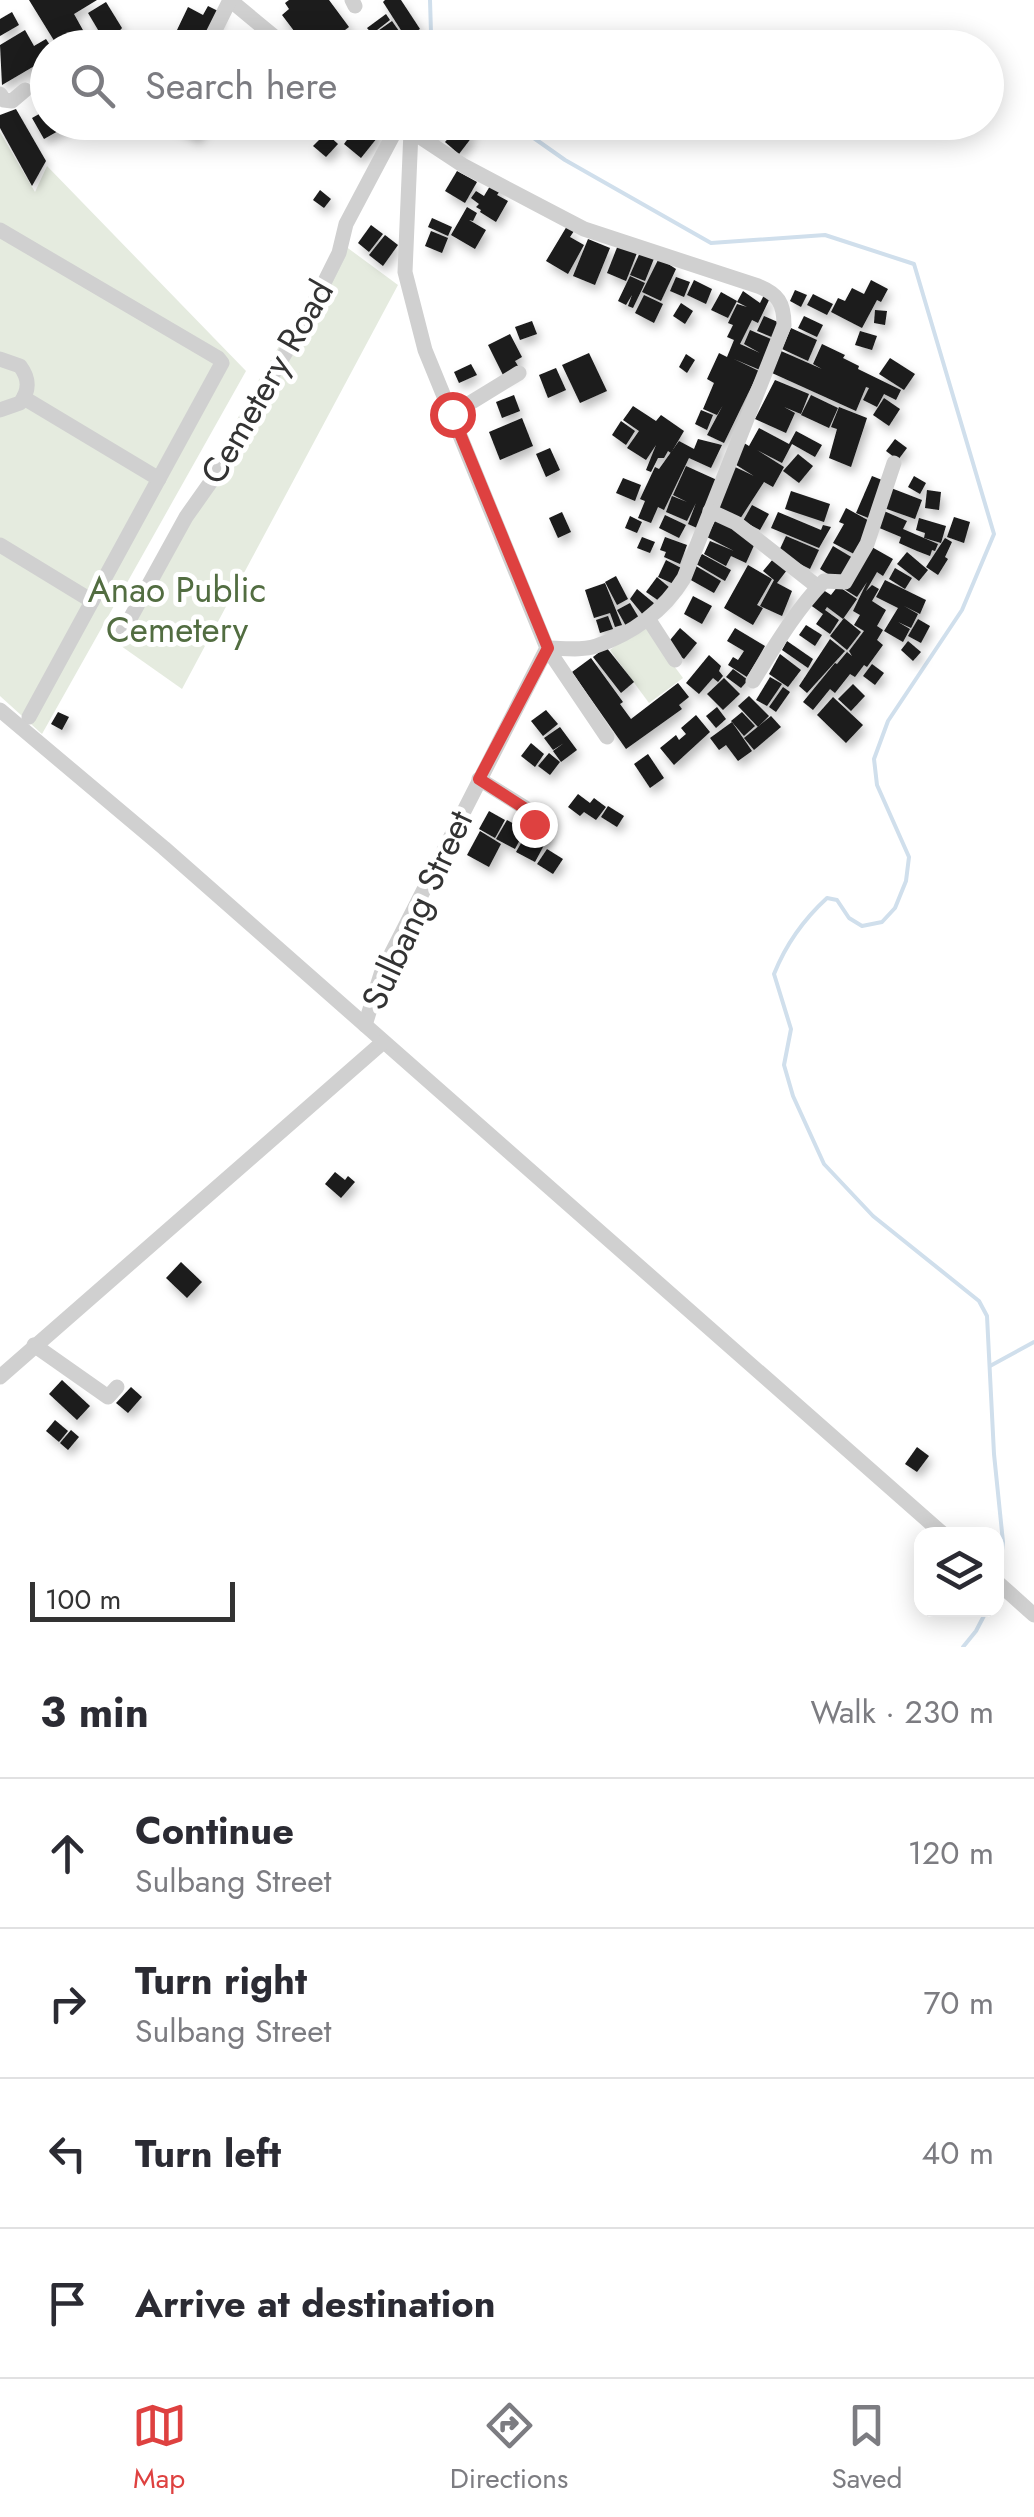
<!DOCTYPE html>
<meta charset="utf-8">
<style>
:root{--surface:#fff;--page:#f7f7f7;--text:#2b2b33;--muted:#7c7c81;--line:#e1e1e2;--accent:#de4140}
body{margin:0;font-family:Jost,sans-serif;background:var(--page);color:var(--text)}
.controls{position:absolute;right:30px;bottom:30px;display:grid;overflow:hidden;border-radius:20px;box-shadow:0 5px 25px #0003}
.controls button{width:90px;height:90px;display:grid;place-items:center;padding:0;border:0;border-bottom:2px solid var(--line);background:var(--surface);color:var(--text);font:50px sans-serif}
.scale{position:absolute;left:30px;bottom:25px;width:205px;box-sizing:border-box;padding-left:10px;border:5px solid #333;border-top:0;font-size:28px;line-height:35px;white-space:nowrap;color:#333;-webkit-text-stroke:8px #fff;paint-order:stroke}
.stop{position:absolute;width:30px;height:30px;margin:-22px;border:8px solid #de4140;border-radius:50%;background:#fff}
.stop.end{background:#de4140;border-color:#fff;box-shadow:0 2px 10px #0008}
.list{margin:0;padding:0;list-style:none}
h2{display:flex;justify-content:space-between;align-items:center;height:130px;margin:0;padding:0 40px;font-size:42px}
h2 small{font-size:32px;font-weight:400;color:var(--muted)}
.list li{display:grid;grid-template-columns:65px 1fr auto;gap:30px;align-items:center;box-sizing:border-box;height:150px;padding:0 40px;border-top:2px solid var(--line)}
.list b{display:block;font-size:38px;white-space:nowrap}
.list p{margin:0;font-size:32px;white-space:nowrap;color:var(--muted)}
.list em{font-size:32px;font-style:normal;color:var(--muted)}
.icon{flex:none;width:55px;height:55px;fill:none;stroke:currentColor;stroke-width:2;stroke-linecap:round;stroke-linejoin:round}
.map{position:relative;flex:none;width:1034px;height:1647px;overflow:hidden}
.search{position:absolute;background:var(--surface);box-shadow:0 5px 25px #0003;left:30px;right:30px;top:30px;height:110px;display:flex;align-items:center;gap:25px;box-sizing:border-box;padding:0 35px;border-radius:55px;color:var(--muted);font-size:38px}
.sheet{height:730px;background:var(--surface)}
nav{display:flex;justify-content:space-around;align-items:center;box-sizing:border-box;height:140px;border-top:2px solid var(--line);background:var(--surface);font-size:28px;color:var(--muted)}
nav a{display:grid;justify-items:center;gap:5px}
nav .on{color:var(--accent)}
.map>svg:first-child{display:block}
.green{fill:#e5ebdf}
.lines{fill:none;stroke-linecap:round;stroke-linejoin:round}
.stream{stroke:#d0dfec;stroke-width:4}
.building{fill:#1a1a1a;filter:url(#shadow)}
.minor{stroke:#d0d0d0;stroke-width:15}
.route{stroke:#de4140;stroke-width:12}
.labels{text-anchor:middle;stroke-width:10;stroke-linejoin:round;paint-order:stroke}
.street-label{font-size:35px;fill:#333;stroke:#fff}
.park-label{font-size:35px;fill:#526d41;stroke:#fff}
</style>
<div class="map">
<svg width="1034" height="1647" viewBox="0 0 1034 1647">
<defs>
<filter id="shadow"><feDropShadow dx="3.5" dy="6" stdDeviation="5" flood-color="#0004"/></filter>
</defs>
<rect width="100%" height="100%" fill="#fff"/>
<g class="green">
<path d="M 0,132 L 35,192 L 47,166 L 246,371 L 42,734 L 0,696 Z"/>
<path d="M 341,243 L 398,285 L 182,689 L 114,641 L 260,378 Z"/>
<path d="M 643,624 L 683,678 L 649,703 L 610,650 Z"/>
</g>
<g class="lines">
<g class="stream">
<path d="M 424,48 L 431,33 L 430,0"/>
<path d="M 511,122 L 565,160 L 711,243 L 825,235 L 914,264 L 994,534 L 962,610 L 888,721 L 874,759 L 877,785 L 909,857 L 906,881 L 895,908 L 882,922 L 862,926 L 849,918 L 837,900 L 827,898 C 803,920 786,944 774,974 L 791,1029 L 784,1065 L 793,1096 L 824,1164 L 873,1216 L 979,1301 L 987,1316 L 994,1454 L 1003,1542 L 999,1575"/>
<path d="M 990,1366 L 1034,1342"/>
<path d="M 963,1647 L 976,1631 L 987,1610"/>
</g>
</g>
<g class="building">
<path d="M 29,0 L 97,0 L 74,14 L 84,32 L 58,47 Z"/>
<path d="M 289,0 L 329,0 L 349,27 L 341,33 L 352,48 L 307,48 L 282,15 L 289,9 L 285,3 Z"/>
<path d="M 385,0 L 401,0 L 420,29 L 406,38 L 383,2 Z"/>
<path d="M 106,2 L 122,28 L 107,45 L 88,13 Z"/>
<path d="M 208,6 L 222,13 L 207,45 L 177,30 L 188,7 L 203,15 Z"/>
<path d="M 12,12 L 19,25 L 0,36 L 0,19 Z"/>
<path d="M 386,14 L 390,20 L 372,34 L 367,28 Z"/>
<path d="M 392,21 L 401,34 L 384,48 L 375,48 L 368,38 Z"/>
<path d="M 25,30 L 34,46 L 46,39 L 52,48 L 48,48 L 48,58 L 2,85 L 0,45 Z"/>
<path d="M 419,31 L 425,39 L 407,48 L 404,42 Z"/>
<path d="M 48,63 L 48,93 L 34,71 Z"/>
<path d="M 16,109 L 46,161 L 32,186 L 0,128 L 0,115 Z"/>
<path d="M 48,109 L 48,122 L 65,122 L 67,126 L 44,139 L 32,118 Z"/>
<path d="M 169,122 L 206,122 L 197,138 Z"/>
<path d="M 360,122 L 367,122 L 381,133 L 361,158 L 344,144 Z"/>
<path d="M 428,122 L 446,122 L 433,137 L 423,129 Z"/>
<path d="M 448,122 L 471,122 L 475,126 L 470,132 L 459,124 L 452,132 L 445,127 Z"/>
<path d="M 459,126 L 472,137 L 459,154 L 445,142 Z"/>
<path d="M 326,133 L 338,144 L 326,157 L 313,146 Z"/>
<path d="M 457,171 L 477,182 L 465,203 L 445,191 Z"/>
<path d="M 493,181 L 502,188 L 497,195 L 508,201 L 496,222 L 480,212 L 481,210 L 476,207 L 479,204 L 471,198 L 476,191 L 484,196 Z"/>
<path d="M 320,190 L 331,199 L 324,208 L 313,200 Z"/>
<path d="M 467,207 L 477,213 L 473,221 L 469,220 L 486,230 L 475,249 L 451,235 Z"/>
<path d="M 432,218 L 452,227 L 448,236 L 428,227 Z"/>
<path d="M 371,225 L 383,234 L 369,252 L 358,243 Z"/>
<path d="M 567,226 L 574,231 L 570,237 L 584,245 L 568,274 L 546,261 Z"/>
<path d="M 431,231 L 448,238 L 442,253 L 425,246 Z"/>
<path d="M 385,235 L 398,245 L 383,266 L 369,255 Z"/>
<path d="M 588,239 L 610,248 L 595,285 L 573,276 Z"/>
<path d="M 618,245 L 637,253 L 626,281 L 607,273 Z"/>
<path d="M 641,250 L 655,256 L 645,281 L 630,275 Z"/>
<path d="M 659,258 L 676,269 L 661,301 L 642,292 Z"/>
<path d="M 630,276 L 645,283 L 633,308 L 628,306 L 632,295 L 626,305 L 618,301 Z"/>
<path d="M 676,277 L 690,282 L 684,297 L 670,291 Z"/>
<path d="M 694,280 L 712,289 L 706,304 L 687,295 Z"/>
<path d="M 871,280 L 888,289 L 881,302 L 877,300 L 862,328 L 831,312 L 838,298 L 845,301 L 852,288 L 864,294 Z"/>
<path d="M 795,290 L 807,295 L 801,307 L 790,301 Z"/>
<path d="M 743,291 L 760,303 L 764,295 L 770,298 L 758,323 L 752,320 L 740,344 L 760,353 L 744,344 L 750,330 L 771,339 L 760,370 L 734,359 L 759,371 L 724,443 L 707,435 L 723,405 L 717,415 L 703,409 L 714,383 L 707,379 L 719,353 L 727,357 L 734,340 L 727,337 L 733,325 L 728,323 L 737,304 L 747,307 L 737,302 Z"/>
<path d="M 721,292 L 737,301 L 728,318 L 711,310 Z"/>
<path d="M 813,294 L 833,304 L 827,315 L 807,305 Z"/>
<path d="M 644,295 L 663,304 L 654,323 L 635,313 Z"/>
<path d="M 681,303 L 693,311 L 685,324 L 673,316 Z"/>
<path d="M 875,310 L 887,311 L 885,325 L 874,323 Z"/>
<path d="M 764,316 L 780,323 L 774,338 L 757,331 Z"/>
<path d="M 804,316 L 823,325 L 817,337 L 798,328 Z"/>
<path d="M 532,321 L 537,334 L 520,340 L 515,327 Z"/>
<path d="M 791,328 L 817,340 L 808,361 L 782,349 Z"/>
<path d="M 860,331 L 877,336 L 872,350 L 855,345 Z"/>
<path d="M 510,334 L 522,357 L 515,361 L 520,369 L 504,377 L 488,345 Z"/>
<path d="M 822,344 L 845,355 L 843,358 L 859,366 L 858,369 L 901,390 L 896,400 L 884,394 L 877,407 L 863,400 L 869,388 L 866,387 L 856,411 L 772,373 L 781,351 L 822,369 L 813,364 Z"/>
<path d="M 589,353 L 607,391 L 580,403 L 562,365 Z"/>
<path d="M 686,354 L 695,360 L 687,373 L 679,367 Z"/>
<path d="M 890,358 L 915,374 L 904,390 L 879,374 Z"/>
<path d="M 471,364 L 477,375 L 459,383 L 454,372 Z"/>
<path d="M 556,368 L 566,390 L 548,398 L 539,375 Z"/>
<path d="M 775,380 L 809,394 L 801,414 L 784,407 L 795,413 L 786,433 L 755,419 Z"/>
<path d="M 514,395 L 520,411 L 502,418 L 496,402 Z"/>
<path d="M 811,395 L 838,408 L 829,428 L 801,415 Z"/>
<path d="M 884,398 L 900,409 L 889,426 L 873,415 Z"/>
<path d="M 633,406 L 656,421 L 661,415 L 684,431 L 671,453 L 668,451 L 664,458 L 658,458 L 651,472 L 646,470 L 656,445 L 646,460 L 627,448 L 639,431 L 623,420 Z"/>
<path d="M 839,407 L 867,418 L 851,467 L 829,458 L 837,429 L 831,427 Z"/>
<path d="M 701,410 L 713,415 L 707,430 L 695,424 Z"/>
<path d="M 522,418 L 533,446 L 500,460 L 489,432 Z"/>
<path d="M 621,421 L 635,431 L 626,445 L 612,435 Z"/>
<path d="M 759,428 L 789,444 L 796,431 L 822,445 L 815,457 L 792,444 L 782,463 L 757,450 L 784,467 L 773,487 L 764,482 L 738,522 L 715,510 L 733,466 L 754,476 L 733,463 L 744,443 L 749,446 Z"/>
<path d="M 698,439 L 722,445 L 711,468 L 689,458 L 664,510 L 658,507 L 651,523 L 638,518 L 645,501 L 640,499 L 655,467 L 659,469 L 679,441 L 694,449 Z"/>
<path d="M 895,439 L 907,448 L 898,460 L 886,451 Z"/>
<path d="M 550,448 L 560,470 L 546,477 L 536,454 Z"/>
<path d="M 798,454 L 813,466 L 799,483 L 783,471 Z"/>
<path d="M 686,466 L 717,480 L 697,528 L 688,524 L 696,503 L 687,521 L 666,512 L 672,496 L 687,502 L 673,495 Z"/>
<path d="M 872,476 L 887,482 L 871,519 L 856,513 Z"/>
<path d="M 914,476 L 926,483 L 920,494 L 908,487 Z"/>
<path d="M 623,478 L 641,485 L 635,501 L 616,493 Z"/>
<path d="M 891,488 L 922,500 L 915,519 L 884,508 Z"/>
<path d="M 927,490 L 941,492 L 939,510 L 925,508 Z"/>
<path d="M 791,491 L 830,504 L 824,522 L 785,509 Z"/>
<path d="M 752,505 L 769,514 L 760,530 L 743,521 Z"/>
<path d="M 846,508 L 873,523 L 854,554 L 833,543 L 844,524 L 839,522 Z"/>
<path d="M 884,511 L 907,521 L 903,529 L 938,544 L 935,551 L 932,550 L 930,556 L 917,551 L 899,543 L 901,537 L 877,527 Z"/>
<path d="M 562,512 L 571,532 L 558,538 L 549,518 Z"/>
<path d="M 778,512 L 821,530 L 823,525 L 831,527 L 819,548 L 771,528 Z"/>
<path d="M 665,515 L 686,525 L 679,538 L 659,528 Z"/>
<path d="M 630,516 L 642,522 L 637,533 L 625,528 Z"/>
<path d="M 954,517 L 970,522 L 964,543 L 947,537 Z"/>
<path d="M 919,518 L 946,526 L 941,543 L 924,538 L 925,533 L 916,530 Z"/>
<path d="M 716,519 L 756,541 L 746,563 L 731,556 L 726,566 L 704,554 L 710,541 L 734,551 L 707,537 Z"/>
<path d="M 786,536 L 819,550 L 810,569 L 778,553 Z"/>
<path d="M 642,537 L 655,542 L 650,553 L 637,548 Z"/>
<path d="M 665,537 L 687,545 L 680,564 L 664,557 L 666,552 L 660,550 Z"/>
<path d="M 945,538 L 952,542 L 945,557 L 948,559 L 938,575 L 926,567 Z"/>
<path d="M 833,546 L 853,558 L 839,581 L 820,569 Z"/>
<path d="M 870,546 L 893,559 L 883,576 L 877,572 L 866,591 L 872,585 L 879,589 L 872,601 L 886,610 L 877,626 L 883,630 L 877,640 L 883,645 L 867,667 L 864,665 L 855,677 L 850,674 L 835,693 L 830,689 L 813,710 L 803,702 L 835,663 L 837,664 L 847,652 L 852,656 L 849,651 L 864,631 L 854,625 L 860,615 L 853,611 L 867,582 L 857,597 L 844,589 Z"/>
<path d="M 907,552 L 928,570 L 919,581 L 897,564 Z"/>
<path d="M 702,554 L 731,570 L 725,581 L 696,564 Z"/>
<path d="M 773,559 L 787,570 L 777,583 L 792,591 L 782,616 L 760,606 L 774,580 L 763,571 Z"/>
<path d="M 666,560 L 683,569 L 676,585 L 658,577 Z"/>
<path d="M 748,565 L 772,579 L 757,605 L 763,608 L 753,625 L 724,608 Z"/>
<path d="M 696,566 L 721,581 L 714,593 L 689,579 Z"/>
<path d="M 895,568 L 912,578 L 905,589 L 889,579 Z"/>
<path d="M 616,576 L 628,599 L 617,605 L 605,582 Z"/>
<path d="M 657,577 L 670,588 L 662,603 L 646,592 Z"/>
<path d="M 885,580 L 926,600 L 920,614 L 904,606 L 918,614 L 911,628 L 898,622 L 910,629 L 903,642 L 884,631 L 898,608 L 876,597 Z"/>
<path d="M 605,583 L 622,625 L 615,627 L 610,613 L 594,618 L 585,590 Z"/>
<path d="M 838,586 L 857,599 L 843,619 L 827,607 L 825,610 L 839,620 L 830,634 L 816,624 L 823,614 L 809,604 L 820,588 L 831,595 Z"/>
<path d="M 637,589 L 655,604 L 644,616 L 630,599 Z"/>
<path d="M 693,596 L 712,606 L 702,624 L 684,614 Z"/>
<path d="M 630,603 L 639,618 L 626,626 L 617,610 Z"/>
<path d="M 608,616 L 613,629 L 600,633 L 596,620 Z"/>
<path d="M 844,618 L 861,632 L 847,650 L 830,636 Z"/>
<path d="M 918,619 L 930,626 L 921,643 L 908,636 Z"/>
<path d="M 806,625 L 822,635 L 815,646 L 799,635 Z"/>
<path d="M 680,628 L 697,643 L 684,659 L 666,645 Z"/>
<path d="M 735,628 L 765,646 L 747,677 L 728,665 L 733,657 L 738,660 L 744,651 L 727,641 Z"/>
<path d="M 830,639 L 845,651 L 807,693 L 799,686 Z"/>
<path d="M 787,641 L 813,659 L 808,668 L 782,650 Z"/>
<path d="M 908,641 L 921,652 L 913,661 L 901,650 Z"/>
<path d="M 606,647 L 634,682 L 621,693 L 593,657 Z"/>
<path d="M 780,654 L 801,670 L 788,687 L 769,674 Z"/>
<path d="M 709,655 L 721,666 L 719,671 L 723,676 L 718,682 L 713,678 L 699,694 L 686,683 Z"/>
<path d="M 591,658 L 623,702 L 620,704 L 631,719 L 678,683 L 689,697 L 679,705 L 682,709 L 626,749 L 572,672 Z"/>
<path d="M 872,664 L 884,673 L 875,685 L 863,676 Z"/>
<path d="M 733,669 L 748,680 L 741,688 L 726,677 Z"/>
<path d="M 770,677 L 782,684 L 767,706 L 756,700 Z"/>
<path d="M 724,678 L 740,694 L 723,710 L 707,694 Z"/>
<path d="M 853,684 L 865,696 L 851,711 L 838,699 Z"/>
<path d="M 783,687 L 790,692 L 776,712 L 769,707 Z"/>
<path d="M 749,696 L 769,716 L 758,727 L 738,706 Z"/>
<path d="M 833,697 L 863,725 L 846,743 L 817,715 Z"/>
<path d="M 717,707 L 726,719 L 716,728 L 706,716 Z"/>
<path d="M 546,710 L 558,724 L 543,736 L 531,721 Z"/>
<path d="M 58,712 L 69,717 L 62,730 L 51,724 Z"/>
<path d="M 742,712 L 755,726 L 744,736 L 731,721 Z"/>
<path d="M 696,715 L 710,732 L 674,765 L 660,748 L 676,735 L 679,740 L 686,734 L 681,728 Z"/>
<path d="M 771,716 L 781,727 L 754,750 L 744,738 Z"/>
<path d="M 732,722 L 752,751 L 738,761 L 726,745 L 719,750 L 710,738 Z"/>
<path d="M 560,727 L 577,750 L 561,762 L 553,751 L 564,743 L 553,750 L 544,738 Z"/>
<path d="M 531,743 L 544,754 L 535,767 L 521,756 Z"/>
<path d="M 549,753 L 560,762 L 550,775 L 538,766 Z"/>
<path d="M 648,754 L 664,778 L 650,788 L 634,764 Z"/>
<path d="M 578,794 L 590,803 L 594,798 L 606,807 L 596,820 L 584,812 L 580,816 L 568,807 Z"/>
<path d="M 608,806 L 624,816 L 617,827 L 601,817 Z"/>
<path d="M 489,811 L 505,820 L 495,838 L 479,829 Z"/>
<path d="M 507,820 L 525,830 L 515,849 L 496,839 Z"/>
<path d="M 532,824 L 550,834 L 535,862 L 516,852 Z"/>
<path d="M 480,831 L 501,844 L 489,867 L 467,855 Z"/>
<path d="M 547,849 L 563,859 L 553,874 L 537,864 Z"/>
<path d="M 335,1172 L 345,1180 L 348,1176 L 355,1182 L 341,1198 L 325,1184 Z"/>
<path d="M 181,1262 L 202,1282 L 187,1298 L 166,1278 Z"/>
<path d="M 62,1380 L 90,1406 L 77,1420 L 49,1394 Z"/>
<path d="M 131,1387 L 142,1397 L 128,1413 L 116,1403 Z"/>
<path d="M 55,1420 L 68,1431 L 59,1442 L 46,1431 Z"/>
<path d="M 71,1430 L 79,1437 L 68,1450 L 60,1443 Z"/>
<path d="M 917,1447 L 929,1456 L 917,1472 L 905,1464 Z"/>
</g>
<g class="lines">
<g class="minor">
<path d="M 230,0 L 288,48"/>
<path d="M 352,0 L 355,6"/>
<path d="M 206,48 L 230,0"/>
<path d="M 0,94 L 4,100 L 12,101 L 25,90"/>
<path d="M 409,126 L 411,131 L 405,272 L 425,350 L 547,648 L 607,737"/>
<path d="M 411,131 L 464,166 L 584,229 L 758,286 C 778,294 784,303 784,325 L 684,578 C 664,611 632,634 596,646 C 582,651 562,648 547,648"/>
<path d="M 0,230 L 218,358 L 222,363 L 29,717"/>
<path d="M 0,359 L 20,366 C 29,378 30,390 20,403 L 0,410"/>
<path d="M 24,398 L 159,479"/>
<path d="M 452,414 L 519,373"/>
<path d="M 710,511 L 736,523 L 818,587"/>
<path d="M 0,545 L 92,601"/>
<path d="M 649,620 L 675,660"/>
<path d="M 121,635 L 186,517 L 210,483 L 313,305 L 339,253 L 346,224 L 400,122"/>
<path d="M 753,681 C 775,646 795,611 824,581 L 845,582 L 867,544 L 894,463"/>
<path d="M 0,710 L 164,848 L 943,1534"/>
<path d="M 479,779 L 548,822"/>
<path d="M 365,1025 L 381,974 L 547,648"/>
<path d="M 34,1345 L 108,1397 L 117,1387"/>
<path d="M 0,1377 L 382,1043"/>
<path d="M 996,1581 L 1034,1615"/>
</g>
</g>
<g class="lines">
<path class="route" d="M 452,414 L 548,648 L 479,779 L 538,817 L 534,824"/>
</g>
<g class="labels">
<g class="street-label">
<text transform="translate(267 382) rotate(-60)" y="12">Cemetery Road</text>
<text transform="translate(417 910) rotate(-65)" y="12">Sulbang Street</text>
</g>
<g class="park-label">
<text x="177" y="602">Anao Public<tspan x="177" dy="40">Cemetery</tspan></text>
</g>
</g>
</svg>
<div class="controls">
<button><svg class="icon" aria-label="layers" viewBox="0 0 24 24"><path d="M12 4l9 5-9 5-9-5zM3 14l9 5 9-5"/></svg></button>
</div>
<div class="scale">100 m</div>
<div class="stop" style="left:452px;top:414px"></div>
<div class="stop end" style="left:534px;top:824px"></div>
<div class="search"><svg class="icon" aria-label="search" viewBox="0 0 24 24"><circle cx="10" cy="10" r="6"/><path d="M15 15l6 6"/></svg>Search here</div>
</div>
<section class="sheet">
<h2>3 min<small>Walk · 230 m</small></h2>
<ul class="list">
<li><svg class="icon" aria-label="ahead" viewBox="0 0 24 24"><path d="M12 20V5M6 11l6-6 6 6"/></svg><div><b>Continue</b><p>Sulbang Street</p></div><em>120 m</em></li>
<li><svg class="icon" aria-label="right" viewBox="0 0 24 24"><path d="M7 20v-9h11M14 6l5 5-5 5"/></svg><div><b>Turn right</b><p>Sulbang Street</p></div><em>70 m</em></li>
<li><svg class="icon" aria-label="left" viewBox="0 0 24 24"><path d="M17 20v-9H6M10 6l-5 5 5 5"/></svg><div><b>Turn left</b></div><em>40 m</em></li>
<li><svg class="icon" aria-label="arrive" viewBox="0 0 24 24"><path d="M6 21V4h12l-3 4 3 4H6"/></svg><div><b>Arrive at destination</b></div></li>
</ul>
</section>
<nav>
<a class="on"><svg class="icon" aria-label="map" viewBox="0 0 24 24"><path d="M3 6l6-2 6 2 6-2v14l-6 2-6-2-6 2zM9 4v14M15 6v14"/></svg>Map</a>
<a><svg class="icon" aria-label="directions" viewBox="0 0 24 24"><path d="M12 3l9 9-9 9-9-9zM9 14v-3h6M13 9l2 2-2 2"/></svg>Directions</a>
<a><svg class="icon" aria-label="saved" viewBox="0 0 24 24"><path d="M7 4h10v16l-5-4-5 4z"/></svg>Saved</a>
</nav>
